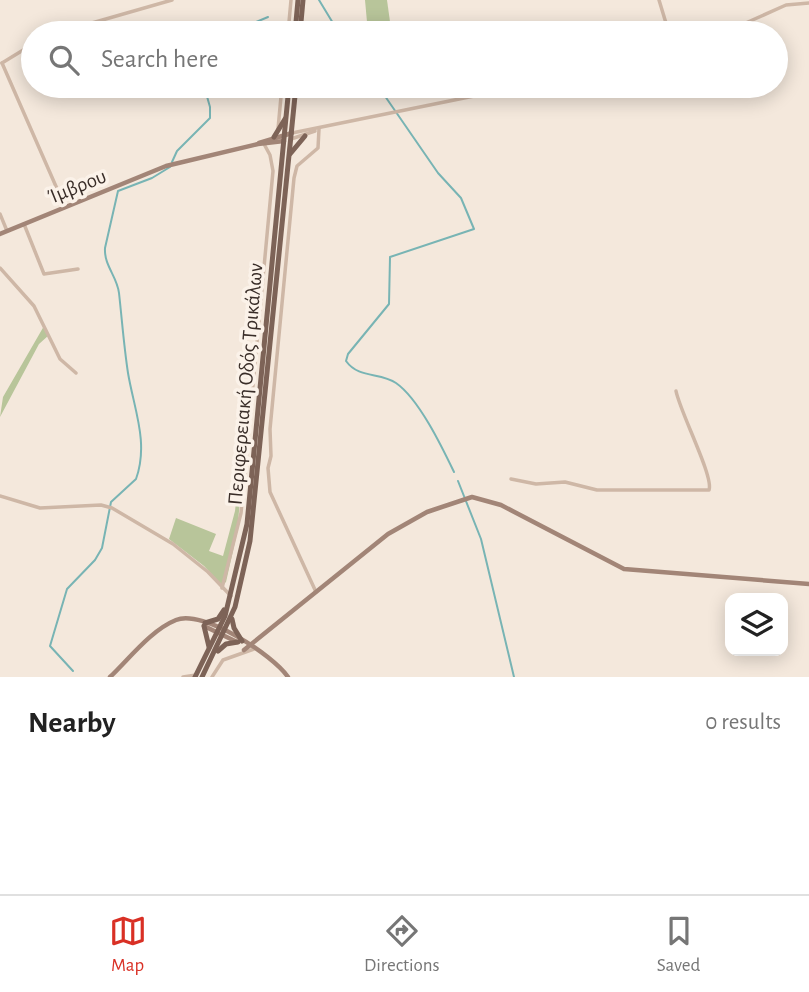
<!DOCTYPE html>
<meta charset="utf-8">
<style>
:root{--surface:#fff;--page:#f6f6f6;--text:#222;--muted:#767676;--line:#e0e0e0;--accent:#d93025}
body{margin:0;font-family:"Alegreya Sans",sans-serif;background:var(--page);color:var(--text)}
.controls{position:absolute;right:21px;bottom:21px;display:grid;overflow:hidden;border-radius:14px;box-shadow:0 4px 18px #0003}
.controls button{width:63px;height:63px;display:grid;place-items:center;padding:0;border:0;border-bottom:2px solid var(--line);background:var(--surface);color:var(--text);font:35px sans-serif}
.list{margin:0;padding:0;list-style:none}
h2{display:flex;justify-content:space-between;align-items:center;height:91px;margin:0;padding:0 28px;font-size:30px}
h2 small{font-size:23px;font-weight:400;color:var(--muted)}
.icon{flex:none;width:38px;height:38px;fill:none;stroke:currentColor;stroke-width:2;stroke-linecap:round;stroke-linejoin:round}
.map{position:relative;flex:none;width:809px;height:677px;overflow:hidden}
.search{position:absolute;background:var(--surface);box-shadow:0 4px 18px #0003;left:21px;right:21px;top:21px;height:77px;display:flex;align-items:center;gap:18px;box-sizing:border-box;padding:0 24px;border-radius:38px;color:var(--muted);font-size:26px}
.sheet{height:217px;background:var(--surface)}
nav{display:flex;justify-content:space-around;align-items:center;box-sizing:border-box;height:98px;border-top:2px solid var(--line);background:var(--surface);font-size:19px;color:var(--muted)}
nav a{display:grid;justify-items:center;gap:4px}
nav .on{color:var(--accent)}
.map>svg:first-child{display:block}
.green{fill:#b8c59a}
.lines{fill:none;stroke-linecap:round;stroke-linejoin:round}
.stream{stroke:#78b4b4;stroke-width:2}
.street{stroke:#ceb7a6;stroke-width:3.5}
.secondary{stroke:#a28577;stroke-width:4.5}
.primary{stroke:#7d6357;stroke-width:5}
.labels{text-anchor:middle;stroke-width:7;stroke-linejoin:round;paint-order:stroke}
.street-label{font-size:21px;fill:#392d28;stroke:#fbf2e9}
</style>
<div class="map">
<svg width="809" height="677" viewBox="0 0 809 677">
<rect width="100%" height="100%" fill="#f4e8dc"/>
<g class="green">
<path d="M 365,0 L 387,0 L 391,29 L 368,33 Z"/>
<path d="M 44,326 L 49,335 L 39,344 L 0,417 L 3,397 Z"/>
<path d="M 245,446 L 237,533 L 226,582 L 222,585 L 204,566 L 169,539 L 176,518 L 216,534 L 209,551 L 223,556 L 235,511 L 242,447 Z"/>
</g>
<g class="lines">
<g class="stream">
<path d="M 319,0 L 339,33"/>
<path d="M 230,33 L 268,17"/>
<path d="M 378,86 L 438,173 L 461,198 L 474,229 L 390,257 L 389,304 L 348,354 L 346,361 C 359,379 380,372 396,383 C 419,399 442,447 454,472"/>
<path d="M 172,162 L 177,151 L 210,118 L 210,107 L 204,86"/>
<path d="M 458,481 L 481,539 L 514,677"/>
<path d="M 73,671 L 50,646 L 67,589 L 95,560 L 102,548 L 111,502 L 136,479 C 149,443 134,409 128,373 C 124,347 122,320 119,293 C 117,276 104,266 105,248 L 118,191 L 152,178 L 170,167"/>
</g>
<g class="street">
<path d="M 659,0 L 669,33"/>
<path d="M 57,33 L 172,0"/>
<path d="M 288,33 L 291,0"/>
<path d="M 705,33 L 739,26 L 786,5 L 809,3"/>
<path d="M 2,63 L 65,207"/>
<path d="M 2,63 L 33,44"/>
<path d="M 278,129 L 282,86"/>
<path d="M 292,133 L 474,96 L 505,86"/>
<path d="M 291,139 L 315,131"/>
<path d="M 0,214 L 7,231"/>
<path d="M 24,224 L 44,274 L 78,269"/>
<path d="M 0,268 L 34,306 L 60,359 L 76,373"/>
<path d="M 511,479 L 536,484 L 565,482 L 597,490 L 709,490 C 714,477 680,412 676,391"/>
<path d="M 0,496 L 40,508 L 101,505 L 112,508 L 173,544 L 208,572 L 231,596"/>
<path d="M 222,588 L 241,513 L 273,171 L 270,155 L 264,144"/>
<path d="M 316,592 L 270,492 L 268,468 L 271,456 L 270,429 L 294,178 L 297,166 L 318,148 L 319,129"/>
<path d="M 183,677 L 196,675"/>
<path d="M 212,677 L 223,660 L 254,649"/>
</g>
<g class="secondary">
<path d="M 259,143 L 292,133"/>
<path d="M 0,234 L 166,166 L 258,144 L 284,141"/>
<path d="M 204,626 L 237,642"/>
<path d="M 244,650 L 388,534 L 427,512 L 472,497 L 501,505 L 624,569 L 809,584"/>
<path d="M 110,677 C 129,659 151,630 176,620 C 203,609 273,655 288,677"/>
</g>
<g class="primary">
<path d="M 295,33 L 298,0"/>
<path d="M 300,33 L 303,0"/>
<path d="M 274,137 L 285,119"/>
<path d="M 290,154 L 305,136"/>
<path d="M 232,619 L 234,628 L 242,641"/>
<path d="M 205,623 L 218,619 L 224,610"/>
<path d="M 204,626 L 209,647"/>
<path d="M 218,651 L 226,644 L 238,642"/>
<path d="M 195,677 L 225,616 L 247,524 L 289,86"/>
<path d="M 202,677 L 235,607 L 250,541 L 296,86"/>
</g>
</g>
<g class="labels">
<g class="street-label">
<text transform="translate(77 186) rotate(-22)" y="7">Ίμβρου</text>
<text transform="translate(245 384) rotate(-85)" y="7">Περιφερειακή Οδός Τρικάλων</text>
</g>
</g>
</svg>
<div class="controls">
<button><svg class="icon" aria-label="layers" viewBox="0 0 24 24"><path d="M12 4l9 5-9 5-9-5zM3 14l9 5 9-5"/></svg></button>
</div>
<div class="search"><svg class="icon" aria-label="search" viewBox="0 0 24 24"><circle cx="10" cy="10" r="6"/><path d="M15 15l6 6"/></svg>Search here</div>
</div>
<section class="sheet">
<h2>Nearby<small>0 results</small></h2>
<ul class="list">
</ul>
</section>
<nav>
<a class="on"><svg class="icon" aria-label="map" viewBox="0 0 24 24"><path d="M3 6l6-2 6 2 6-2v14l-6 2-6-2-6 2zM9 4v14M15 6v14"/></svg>Map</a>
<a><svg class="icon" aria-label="directions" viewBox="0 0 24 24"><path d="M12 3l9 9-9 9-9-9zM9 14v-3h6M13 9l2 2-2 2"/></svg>Directions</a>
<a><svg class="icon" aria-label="saved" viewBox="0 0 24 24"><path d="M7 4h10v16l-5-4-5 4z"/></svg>Saved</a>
</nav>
